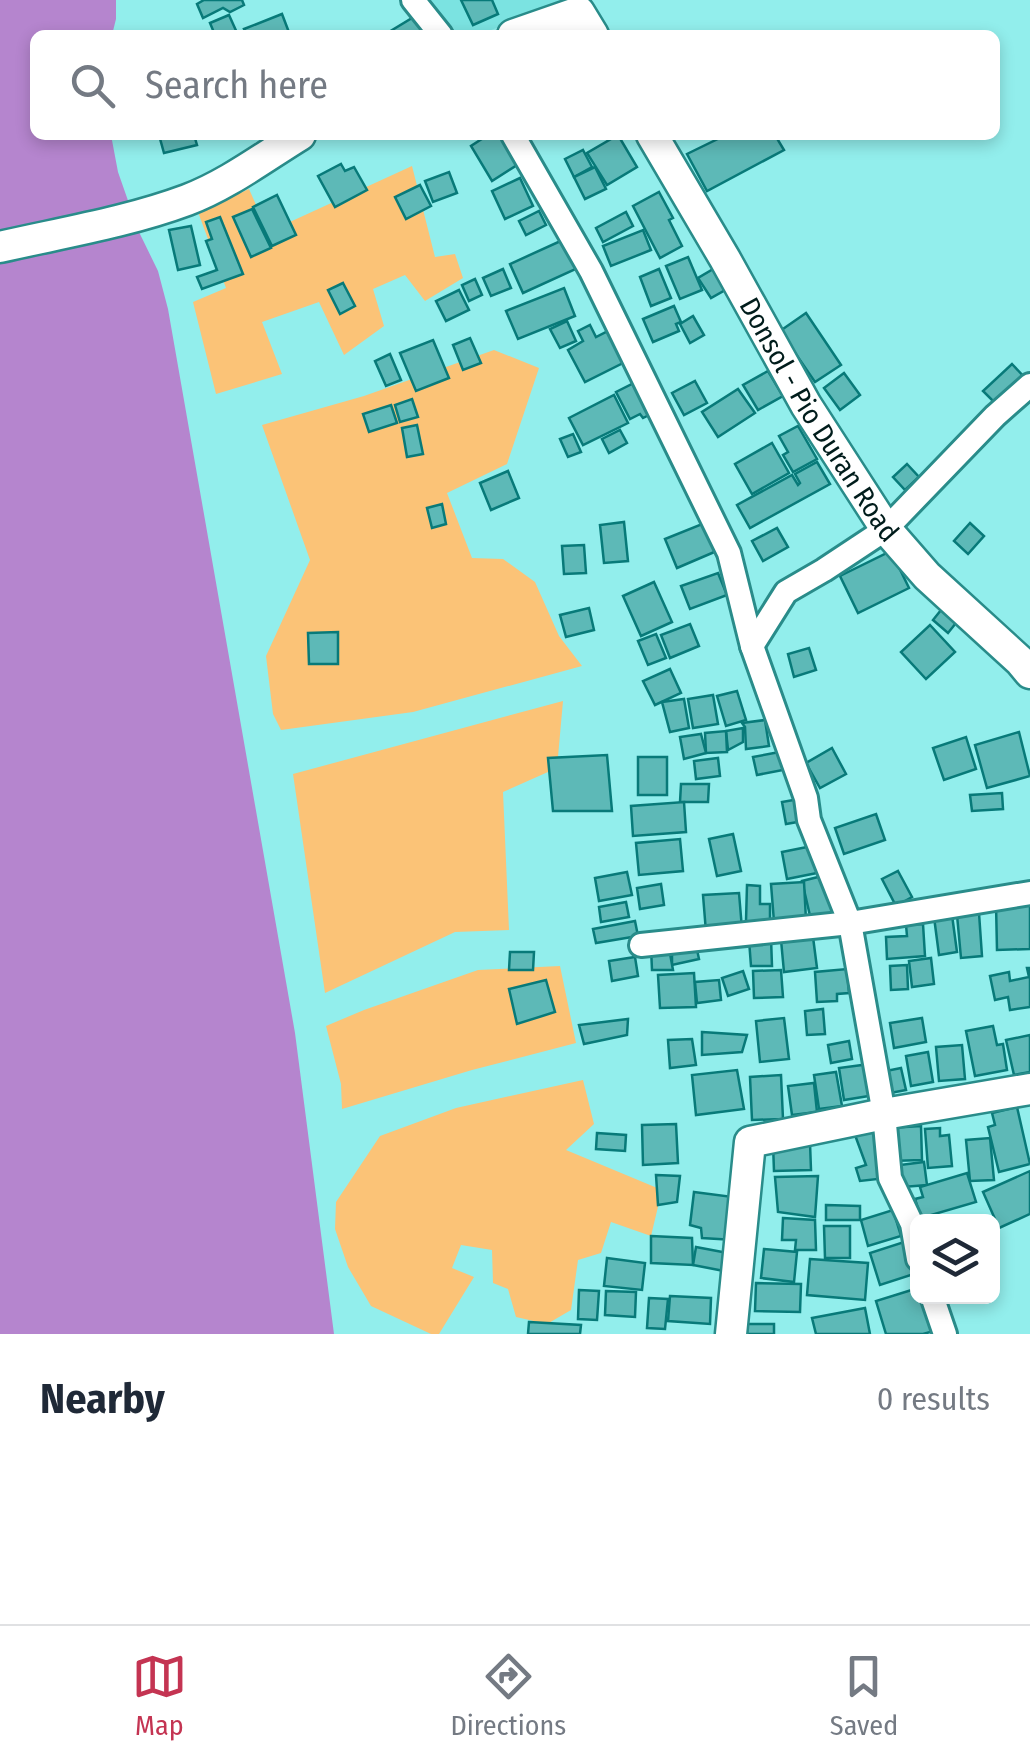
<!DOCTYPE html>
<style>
:root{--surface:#fff;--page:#f2f2f3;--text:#1f2937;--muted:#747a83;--line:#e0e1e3;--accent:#c43452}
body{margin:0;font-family:"Fira Sans Condensed",sans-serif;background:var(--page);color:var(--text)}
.controls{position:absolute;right:30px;bottom:30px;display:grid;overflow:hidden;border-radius:15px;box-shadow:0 5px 15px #0003}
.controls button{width:90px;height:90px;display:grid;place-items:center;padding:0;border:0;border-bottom:2px solid var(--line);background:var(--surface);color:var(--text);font:50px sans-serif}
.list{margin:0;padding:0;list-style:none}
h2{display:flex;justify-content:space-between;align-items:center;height:130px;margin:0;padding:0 40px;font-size:42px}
h2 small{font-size:32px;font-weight:400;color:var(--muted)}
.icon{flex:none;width:55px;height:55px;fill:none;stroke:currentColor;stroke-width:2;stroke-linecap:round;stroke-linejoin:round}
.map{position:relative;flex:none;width:1030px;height:1334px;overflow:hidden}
.search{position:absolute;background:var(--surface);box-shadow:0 5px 15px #0003;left:30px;right:30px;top:30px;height:110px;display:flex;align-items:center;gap:25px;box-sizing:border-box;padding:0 35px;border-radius:15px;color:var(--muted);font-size:38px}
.sheet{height:290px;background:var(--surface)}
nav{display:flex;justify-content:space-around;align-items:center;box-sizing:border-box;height:140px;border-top:2px solid var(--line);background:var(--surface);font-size:28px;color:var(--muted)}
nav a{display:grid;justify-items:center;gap:5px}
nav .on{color:var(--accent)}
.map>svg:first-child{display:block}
.built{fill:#7be3e1}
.green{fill:#fbc377}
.water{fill:#b585ce}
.building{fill:#5db9b7;stroke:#087a79;stroke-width:2.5}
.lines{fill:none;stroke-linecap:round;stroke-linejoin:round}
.minor-casing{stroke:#298c8a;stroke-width:28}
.major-casing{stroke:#298c8a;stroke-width:35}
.minor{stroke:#fff;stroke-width:22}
.major{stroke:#fff;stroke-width:30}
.labels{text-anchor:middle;stroke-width:8;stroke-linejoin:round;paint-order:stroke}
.street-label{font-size:28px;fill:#001c1b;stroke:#f6fefe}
</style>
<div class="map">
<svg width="1030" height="1334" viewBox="0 0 1030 1334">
<rect width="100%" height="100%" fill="#92eeec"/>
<path class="built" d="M 425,0 L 566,0 L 479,35 L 450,35 Z"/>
<g class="green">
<path d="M 412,166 L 435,257 L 455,254 L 463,278 L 425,301 L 405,275 L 373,289 L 384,326 L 344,355 L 319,302 L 262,322 L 282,374 L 216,394 L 193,302 L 226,288 L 198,212 L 249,189 L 268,232 Z"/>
<path d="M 494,350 L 539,368 L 507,464 L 447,493 L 472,558 L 503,559 L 535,582 L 559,636 L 582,666 L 413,712 L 281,730 L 273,714 L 266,656 L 310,560 L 262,425 L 364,396 Z"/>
<path d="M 563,701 L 557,768 L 503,792 L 509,930 L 455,932 L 325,993 L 293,774 Z"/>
<path d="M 560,966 L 576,1043 L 472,1070 L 342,1109 L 341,1084 L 326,1026 L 364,1010 L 478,970 Z"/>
<path d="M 583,1080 L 594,1124 L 566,1150 L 662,1190 L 651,1236 L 611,1222 L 601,1253 L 578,1260 L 571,1310 L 547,1324 L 516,1317 L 508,1289 L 493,1283 L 492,1250 L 461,1245 L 452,1268 L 474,1277 L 439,1334 L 431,1334 L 371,1306 L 348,1267 L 335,1229 L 336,1202 L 380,1136 L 456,1108 Z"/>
</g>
<path class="water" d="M 0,0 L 116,0 L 116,19 L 112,35 L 35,35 L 35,135 L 111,135 L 118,172 L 139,232 L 158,271 L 168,309 L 295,1033 L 334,1334 L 0,1334 Z"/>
<g class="building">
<path d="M 204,0 L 242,0 L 244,5 L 230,12 L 223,8 L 203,18 L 197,4 Z"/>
<path d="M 461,0 L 492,0 L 498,14 L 473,25 Z"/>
<path d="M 282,14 L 290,35 L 247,35 L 244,29 Z"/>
<path d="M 229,15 L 238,35 L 215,35 L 210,23 Z"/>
<path d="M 417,15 L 429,35 L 384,35 Z"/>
<path d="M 159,135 L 194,135 L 197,145 L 164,153 Z"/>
<path d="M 488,135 L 509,135 L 525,160 L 492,181 L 471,146 Z"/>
<path d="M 618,135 L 637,167 L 607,185 L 587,153 Z"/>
<path d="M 726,135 L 775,135 L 784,150 L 707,191 L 687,154 Z"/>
<path d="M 583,150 L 592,167 L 574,177 L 565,159 Z"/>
<path d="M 341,164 L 345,171 L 354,167 L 367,190 L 335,207 L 318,176 Z"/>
<path d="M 595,167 L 606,189 L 585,199 L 574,177 Z"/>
<path d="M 449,172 L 457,193 L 433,202 L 425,181 Z"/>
<path d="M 520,178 L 533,206 L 505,219 L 492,191 Z"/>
<path d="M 420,185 L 431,206 L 406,219 L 395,197 Z"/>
<path d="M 659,192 L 673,218 L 669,220 L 682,246 L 660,258 L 633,206 Z"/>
<path d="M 277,195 L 296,235 L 272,246 L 253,207 Z"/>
<path d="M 252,209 L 271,248 L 251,257 L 233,217 Z"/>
<path d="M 539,211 L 546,225 L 526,235 L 519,221 Z"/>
<path d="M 626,212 L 633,226 L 603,242 L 596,228 Z"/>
<path d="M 220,217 L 243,274 L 202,289 L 197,277 L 217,270 L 206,241 L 212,239 L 206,222 Z"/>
<path d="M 191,226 L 200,265 L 178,270 L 169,230 Z"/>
<path d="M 643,230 L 651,250 L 611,266 L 603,246 Z"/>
<path d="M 565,239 L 578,268 L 523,293 L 510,264 Z"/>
<path d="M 688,257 L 702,290 L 680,299 L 666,266 Z"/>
<path d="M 715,268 L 727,289 L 711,298 L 698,278 Z"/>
<path d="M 503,269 L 511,288 L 491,296 L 483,278 Z"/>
<path d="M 659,269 L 671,298 L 651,306 L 640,277 Z"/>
<path d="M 475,279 L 482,295 L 469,301 L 462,285 Z"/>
<path d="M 343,283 L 355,306 L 340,314 L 328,290 Z"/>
<path d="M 564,288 L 575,316 L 518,339 L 506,311 Z"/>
<path d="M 459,290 L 469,310 L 446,321 L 436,301 Z"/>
<path d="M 674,306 L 681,322 L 676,324 L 679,331 L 653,342 L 643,319 Z"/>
<path d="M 806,313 L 841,365 L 815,382 L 780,331 Z"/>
<path d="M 693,316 L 704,335 L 690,343 L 680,324 Z"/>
<path d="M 567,321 L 576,341 L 560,348 L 550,329 Z"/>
<path d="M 590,325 L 596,337 L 612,329 L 629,360 L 585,382 L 568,350 L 583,341 L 578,331 Z"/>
<path d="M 470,338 L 481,363 L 463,370 L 453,345 Z"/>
<path d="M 433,340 L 449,378 L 416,391 L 400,353 Z"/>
<path d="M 390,354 L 401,380 L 386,386 L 375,361 Z"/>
<path d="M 1012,364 L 1026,379 L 998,406 L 983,391 Z"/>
<path d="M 768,371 L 783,396 L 758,410 L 743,385 Z"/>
<path d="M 844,373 L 860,395 L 840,410 L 824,388 Z"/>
<path d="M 638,381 L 655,412 L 643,418 L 640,414 L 630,419 L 616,392 Z"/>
<path d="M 695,381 L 707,403 L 684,415 L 672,393 Z"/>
<path d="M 738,389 L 755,413 L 718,437 L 702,412 Z"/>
<path d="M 614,395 L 628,423 L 583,445 L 569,418 Z"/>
<path d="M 412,399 L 418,417 L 400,422 L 395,405 Z"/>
<path d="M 391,405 L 397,423 L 369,432 L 363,414 Z"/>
<path d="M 417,425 L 423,454 L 407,457 L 402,428 Z"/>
<path d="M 798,426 L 817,459 L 793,472 L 783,455 L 788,452 L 779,436 Z"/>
<path d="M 620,430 L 627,443 L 609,453 L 602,439 Z"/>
<path d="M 573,434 L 581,452 L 568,457 L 560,439 Z"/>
<path d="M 772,443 L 789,473 L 752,494 L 735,464 Z"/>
<path d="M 817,462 L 830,484 L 750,528 L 737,505 L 792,475 L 798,485 L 800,483 L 795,474 Z"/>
<path d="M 907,464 L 919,477 L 905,490 L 893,477 Z"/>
<path d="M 508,471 L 519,498 L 491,510 L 480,483 Z"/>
<path d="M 442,504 L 446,524 L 432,528 L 427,508 Z"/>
<path d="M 624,522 L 628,561 L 604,563 L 600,525 Z"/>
<path d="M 707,522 L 719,550 L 677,568 L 665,539 Z"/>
<path d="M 970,523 L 984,536 L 968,554 L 954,541 Z"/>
<path d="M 777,528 L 788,547 L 763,561 L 752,541 Z"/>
<path d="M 584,545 L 586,573 L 564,574 L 562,546 Z"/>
<path d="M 891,551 L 909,588 L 858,613 L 840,576 Z"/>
<path d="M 718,573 L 727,595 L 690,609 L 681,586 Z"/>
<path d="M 654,582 L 672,622 L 641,636 L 623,596 Z"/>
<path d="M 945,605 L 960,618 L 948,633 L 933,620 Z"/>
<path d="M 589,608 L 594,630 L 566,637 L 560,615 Z"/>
<path d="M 690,624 L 699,646 L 670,658 L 661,635 Z"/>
<path d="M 930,625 L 955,652 L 926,679 L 901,652 Z"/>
<path d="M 338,632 L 338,664 L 309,664 L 308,633 Z"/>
<path d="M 656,634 L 666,658 L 648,665 L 638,641 Z"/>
<path d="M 809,648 L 816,670 L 794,677 L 788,654 Z"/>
<path d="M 670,669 L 681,693 L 655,705 L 643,681 Z"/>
<path d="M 737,691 L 746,720 L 726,726 L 717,696 Z"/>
<path d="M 713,695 L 718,724 L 693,728 L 688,699 Z"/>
<path d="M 684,699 L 689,728 L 670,732 L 662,702 Z"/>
<path d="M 765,720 L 769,746 L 746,749 L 745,727 L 742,723 Z"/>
<path d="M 743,728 L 743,742 L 728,750 L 726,731 Z"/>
<path d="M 726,731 L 727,752 L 706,753 L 705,733 Z"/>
<path d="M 1019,732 L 1030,776 L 987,788 L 975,745 Z"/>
<path d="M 701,734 L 706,753 L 684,759 L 680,737 Z"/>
<path d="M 966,737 L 976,769 L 944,780 L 933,748 Z"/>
<path d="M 832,748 L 846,774 L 820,788 L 806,763 Z"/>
<path d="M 785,751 L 788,769 L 757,775 L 753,757 Z"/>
<path d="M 607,755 L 612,811 L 553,811 L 548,758 Z"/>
<rect x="638" y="757" width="29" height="38"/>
<path d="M 718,758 L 720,776 L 696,779 L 694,761 Z"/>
<path d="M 681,784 L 709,784 L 708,802 L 680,802 Z"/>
<path d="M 1002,793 L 1003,809 L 972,811 L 970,795 Z"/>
<path d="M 805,798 L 809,820 L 786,824 L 782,802 Z"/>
<path d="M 684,802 L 686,832 L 633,836 L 631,806 Z"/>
<path d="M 876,814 L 885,840 L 844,854 L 835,828 Z"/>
<path d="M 733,834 L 741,871 L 717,876 L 709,839 Z"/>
<path d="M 680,839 L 683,871 L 639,875 L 636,843 Z"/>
<path d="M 817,845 L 822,872 L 787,879 L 782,852 Z"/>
<path d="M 898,871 L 912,897 L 896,906 L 882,879 Z"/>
<path d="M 627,872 L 632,895 L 599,901 L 595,878 Z"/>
<path d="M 830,874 L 840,913 L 811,920 L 802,881 Z"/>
<path d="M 804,882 L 806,920 L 774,922 L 771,884 Z"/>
<path d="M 661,884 L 664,905 L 640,909 L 637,888 Z"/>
<path d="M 747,885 L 760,886 L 760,904 L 770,904 L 770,922 L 746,921 Z"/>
<path d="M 739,893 L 742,929 L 706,932 L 703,895 Z"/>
<path d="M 626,902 L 629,917 L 601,922 L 599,907 Z"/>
<path d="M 1030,903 L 1030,949 L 997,950 L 996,904 Z"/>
<path d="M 979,913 L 982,956 L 961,958 L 957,915 Z"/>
<path d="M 952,915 L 957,952 L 939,955 L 934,917 Z"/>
<path d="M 635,921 L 638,936 L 596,943 L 593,929 Z"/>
<path d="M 923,924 L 925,956 L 887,959 L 886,937 L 907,936 L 906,925 Z"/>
<path d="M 813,937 L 817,968 L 784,972 L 781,940 Z"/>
<path d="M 771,938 L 772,966 L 751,966 L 749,940 Z"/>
<path d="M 696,945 L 699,959 L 672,965 L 672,946 Z"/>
<path d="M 651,948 L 669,948 L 673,970 L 652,970 Z"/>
<path d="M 510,952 L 534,952 L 533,970 L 509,970 Z"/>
<path d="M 635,957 L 638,976 L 612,981 L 609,961 Z"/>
<path d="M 931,958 L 934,984 L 912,987 L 909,961 Z"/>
<path d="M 907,965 L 908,989 L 891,990 L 890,966 Z"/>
<path d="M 1027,968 L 1030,968 L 1030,1007 L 1010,1010 L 1008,997 L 995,1000 L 990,976 L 1009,972 L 1010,981 L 1029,977 Z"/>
<path d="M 847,969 L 849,993 L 837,994 L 837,1001 L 817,1002 L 815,972 Z"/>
<path d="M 781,970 L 783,997 L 754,998 L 753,971 Z"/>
<path d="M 743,971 L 749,989 L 728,996 L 722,978 Z"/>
<path d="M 694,973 L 696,1007 L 660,1008 L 658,975 Z"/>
<path d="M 546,980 L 555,1012 L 517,1024 L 509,989 Z"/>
<path d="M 719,980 L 721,1000 L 697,1003 L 695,982 Z"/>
<path d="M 823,1009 L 825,1034 L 807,1035 L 805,1011 Z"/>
<path d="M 784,1018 L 789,1059 L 760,1062 L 756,1021 Z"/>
<path d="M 922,1018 L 926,1042 L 894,1048 L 890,1023 Z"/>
<path d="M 628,1019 L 627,1035 L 584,1044 L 579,1025 Z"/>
<path d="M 993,1026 L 997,1045 L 1003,1044 L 1007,1070 L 975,1076 L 966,1031 Z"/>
<path d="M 702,1032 L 747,1035 L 742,1052 L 702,1055 Z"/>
<path d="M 1030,1035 L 1030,1072 L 1014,1075 L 1006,1040 Z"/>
<path d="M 692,1039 L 696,1065 L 670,1068 L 668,1040 Z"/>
<path d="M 849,1041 L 852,1059 L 831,1063 L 828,1045 Z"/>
<path d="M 962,1045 L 965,1079 L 939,1081 L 936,1047 Z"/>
<path d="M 928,1052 L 933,1082 L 911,1086 L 906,1056 Z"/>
<path d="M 870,1064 L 875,1095 L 844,1100 L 839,1068 Z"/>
<path d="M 901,1068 L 906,1090 L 885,1094 L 886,1071 Z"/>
<path d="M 737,1070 L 744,1109 L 696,1115 L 692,1075 Z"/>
<path d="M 836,1072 L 842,1106 L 819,1109 L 814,1075 Z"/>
<path d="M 781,1075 L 783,1119 L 752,1120 L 750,1077 Z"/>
<path d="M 814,1083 L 817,1112 L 792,1115 L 788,1086 Z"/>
<path d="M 1017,1107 L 1030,1164 L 999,1172 L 988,1127 L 995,1125 L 992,1113 Z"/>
<path d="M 676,1124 L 678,1163 L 643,1165 L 642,1125 Z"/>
<path d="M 921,1126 L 922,1160 L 891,1161 L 889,1128 Z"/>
<path d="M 940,1128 L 940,1136 L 949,1135 L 952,1166 L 928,1168 L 925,1129 Z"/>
<path d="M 883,1131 L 887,1178 L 860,1181 L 856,1168 L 866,1165 L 855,1135 L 865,1132 Z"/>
<path d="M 597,1133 L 626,1135 L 625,1151 L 596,1149 Z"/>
<path d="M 990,1138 L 994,1180 L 970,1181 L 966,1140 Z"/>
<path d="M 810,1143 L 811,1170 L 774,1171 L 773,1144 Z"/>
<path d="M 924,1162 L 927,1185 L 903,1187 L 900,1165 Z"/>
<path d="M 1030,1171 L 1030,1214 L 999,1228 L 983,1192 Z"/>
<path d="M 967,1173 L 976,1202 L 921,1218 L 915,1199 L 923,1197 L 920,1187 Z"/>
<path d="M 656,1175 L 680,1176 L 677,1202 L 658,1205 Z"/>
<path d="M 818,1176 L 815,1217 L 778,1212 L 775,1177 Z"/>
<path d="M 694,1192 L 733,1197 L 734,1240 L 702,1238 L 701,1228 L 690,1225 Z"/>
<path d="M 826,1205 L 860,1206 L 860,1220 L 826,1220 Z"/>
<path d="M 893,1210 L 901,1236 L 868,1246 L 861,1220 Z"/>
<path d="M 783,1218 L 815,1220 L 816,1250 L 795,1250 L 796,1240 L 782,1240 Z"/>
<path d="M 824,1226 L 850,1226 L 850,1258 L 825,1258 Z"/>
<path d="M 651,1236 L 692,1238 L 693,1265 L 651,1263 Z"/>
<path d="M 904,1242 L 914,1274 L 880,1285 L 870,1253 Z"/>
<path d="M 696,1247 L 733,1254 L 729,1272 L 693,1265 Z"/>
<path d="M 764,1249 L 797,1252 L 794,1282 L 761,1278 Z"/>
<path d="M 607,1258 L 645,1263 L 642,1290 L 604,1286 Z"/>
<path d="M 810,1259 L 868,1263 L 865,1300 L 807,1295 Z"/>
<path d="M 756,1283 L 801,1284 L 800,1312 L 755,1311 Z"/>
<path d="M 918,1288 L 918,1296 L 923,1296 L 934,1331 L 923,1334 L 886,1334 L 876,1301 Z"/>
<path d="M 579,1290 L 599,1291 L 597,1320 L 578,1319 Z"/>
<path d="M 606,1291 L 636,1292 L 635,1317 L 605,1315 Z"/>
<path d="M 670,1296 L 711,1298 L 710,1324 L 668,1321 Z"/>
<path d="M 649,1298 L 668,1299 L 665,1329 L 647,1328 Z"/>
<path d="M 865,1308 L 870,1334 L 816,1334 L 812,1318 Z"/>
<path d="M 529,1322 L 581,1325 L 580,1334 L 528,1334 Z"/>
<rect x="747" y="1324" width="27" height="10"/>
</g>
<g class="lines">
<defs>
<g id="minor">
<path d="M 413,0 L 441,35"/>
<path d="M 513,135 L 591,271 L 729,553 L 752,646 L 806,798 L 809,820 L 850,923 L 884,1114 L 890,1178 L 912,1224 L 918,1259"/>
<path d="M 752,646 L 786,592 L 824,570 L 886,529 L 995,416 L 1030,385"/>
<path d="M 641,945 L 850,923 L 1030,893"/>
<path d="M 932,1296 L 945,1334"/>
</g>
<g id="major">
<path d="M 513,35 L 579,12 L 593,35"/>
<path id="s1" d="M 652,135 L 725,259 L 806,405 L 886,529 L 927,576 L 1020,661 L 1030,673"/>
<path d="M 0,247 C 61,233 128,222 187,200 C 227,185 264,157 300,135"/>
<path d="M 731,1334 L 750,1142 L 884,1114 L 1030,1089"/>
</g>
</defs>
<use href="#minor" class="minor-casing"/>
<use href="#major" class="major-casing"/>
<use href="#minor" class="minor"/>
<use href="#major" class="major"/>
</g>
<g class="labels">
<g class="street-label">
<text dy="10" stroke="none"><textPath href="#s1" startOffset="330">Donsol - Pio Duran Road</textPath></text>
</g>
</g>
</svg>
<div class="controls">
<button><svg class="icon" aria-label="layers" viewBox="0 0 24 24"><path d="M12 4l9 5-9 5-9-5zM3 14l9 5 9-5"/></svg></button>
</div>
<div class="search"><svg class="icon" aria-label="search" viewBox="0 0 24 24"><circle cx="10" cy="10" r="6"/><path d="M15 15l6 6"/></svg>Search here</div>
</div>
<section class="sheet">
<h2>Nearby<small>0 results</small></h2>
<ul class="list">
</ul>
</section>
<nav>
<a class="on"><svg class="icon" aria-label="map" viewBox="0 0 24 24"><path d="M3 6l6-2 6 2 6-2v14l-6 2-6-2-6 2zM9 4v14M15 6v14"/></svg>Map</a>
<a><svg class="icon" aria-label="directions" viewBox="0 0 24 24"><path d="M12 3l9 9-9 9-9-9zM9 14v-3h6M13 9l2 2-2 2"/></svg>Directions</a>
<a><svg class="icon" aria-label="saved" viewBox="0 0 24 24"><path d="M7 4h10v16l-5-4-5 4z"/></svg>Saved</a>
</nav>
